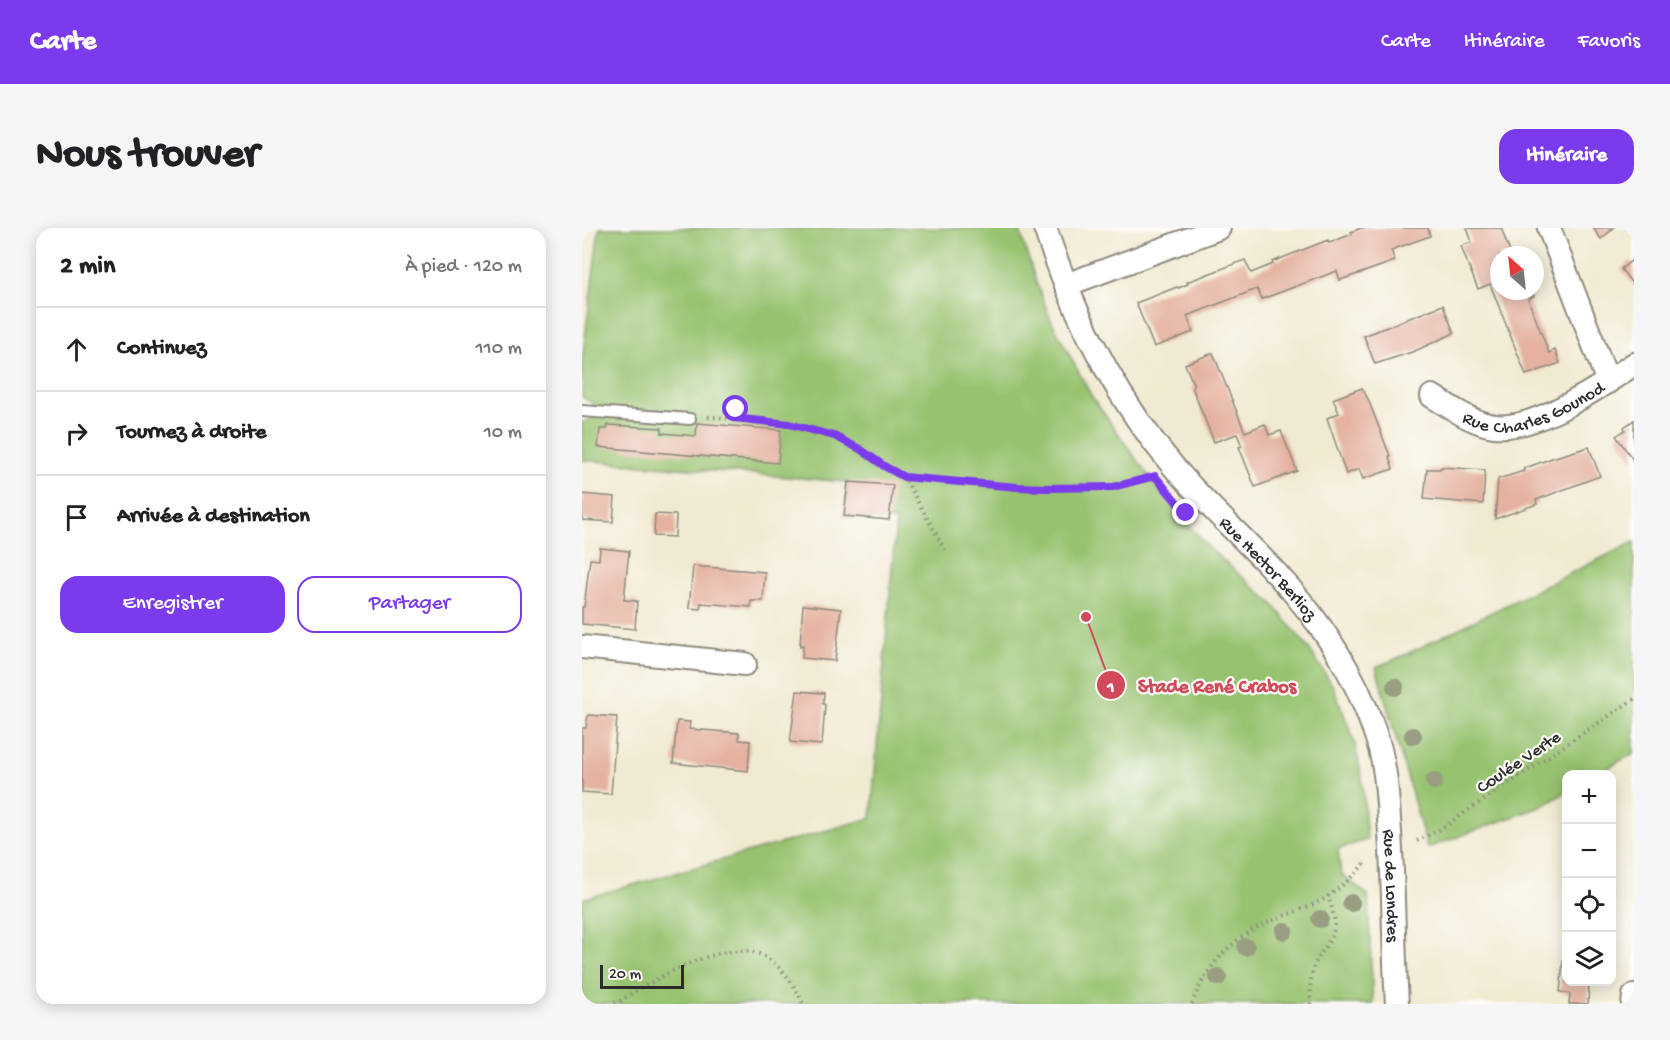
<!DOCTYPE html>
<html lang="fr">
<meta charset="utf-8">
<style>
:root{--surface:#fff;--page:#f6f6f6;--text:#202124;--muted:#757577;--line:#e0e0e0;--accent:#7c3aed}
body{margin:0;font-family:"Gochi Hand",sans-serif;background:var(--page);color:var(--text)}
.controls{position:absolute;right:18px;bottom:18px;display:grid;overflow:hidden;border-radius:12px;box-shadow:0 3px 15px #0003}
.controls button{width:54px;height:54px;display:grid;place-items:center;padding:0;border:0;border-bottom:2px solid var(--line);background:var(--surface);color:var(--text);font:30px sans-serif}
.compass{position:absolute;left:908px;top:18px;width:54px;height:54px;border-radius:50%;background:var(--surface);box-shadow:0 3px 15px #0003;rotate:333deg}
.scale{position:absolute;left:18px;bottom:15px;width:84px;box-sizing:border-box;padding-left:6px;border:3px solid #2b2b2b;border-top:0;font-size:16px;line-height:21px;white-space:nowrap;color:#2b2b2b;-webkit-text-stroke:4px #fdfcf7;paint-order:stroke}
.stop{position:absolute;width:18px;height:18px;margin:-14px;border:4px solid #7c3aed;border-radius:50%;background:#fff}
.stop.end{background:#7c3aed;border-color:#fff;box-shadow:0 2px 6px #0008}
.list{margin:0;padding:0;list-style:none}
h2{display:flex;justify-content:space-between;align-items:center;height:78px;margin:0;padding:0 24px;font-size:26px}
h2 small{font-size:20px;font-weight:400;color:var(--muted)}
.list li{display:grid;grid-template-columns:39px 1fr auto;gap:18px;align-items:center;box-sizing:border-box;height:84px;padding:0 24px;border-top:2px solid var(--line)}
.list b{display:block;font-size:22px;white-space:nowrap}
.list em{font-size:20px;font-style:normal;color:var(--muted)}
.actions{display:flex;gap:12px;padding:18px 24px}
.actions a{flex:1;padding:14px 0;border:2px solid var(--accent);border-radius:18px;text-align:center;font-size:21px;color:var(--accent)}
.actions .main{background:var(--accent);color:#fff}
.icon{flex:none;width:33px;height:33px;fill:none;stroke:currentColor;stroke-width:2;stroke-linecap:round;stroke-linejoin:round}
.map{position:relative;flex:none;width:1052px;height:776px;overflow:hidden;border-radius:18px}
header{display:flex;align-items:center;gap:36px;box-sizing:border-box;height:84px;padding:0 30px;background:var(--accent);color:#fff}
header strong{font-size:28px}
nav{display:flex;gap:33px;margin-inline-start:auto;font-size:21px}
.intro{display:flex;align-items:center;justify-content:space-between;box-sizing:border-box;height:144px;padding:0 36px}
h1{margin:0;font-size:42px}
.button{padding:15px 27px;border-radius:18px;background:var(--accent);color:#fff;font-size:21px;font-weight:700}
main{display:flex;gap:36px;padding:0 36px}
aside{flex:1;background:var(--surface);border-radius:18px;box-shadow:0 3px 15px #0003}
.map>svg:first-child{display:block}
.green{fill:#97c270;stroke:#61764e;stroke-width:1.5}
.building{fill:#e5b2a1}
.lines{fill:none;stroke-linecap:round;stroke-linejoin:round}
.lane-casing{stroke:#8e8a7e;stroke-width:14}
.street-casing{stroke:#8e8a7e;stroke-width:26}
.path{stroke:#8e8a7e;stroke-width:4;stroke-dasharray:1.5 4.5;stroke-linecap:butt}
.lane{stroke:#fff;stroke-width:10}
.street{stroke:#fff;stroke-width:22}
.tree{fill:#999e83}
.route{stroke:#7c3aed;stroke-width:8}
.labels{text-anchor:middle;stroke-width:4.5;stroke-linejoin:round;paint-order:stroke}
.street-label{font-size:18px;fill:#2b2b2b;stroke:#fdfcf7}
.leader{fill:none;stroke:#d1495b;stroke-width:2}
.callout-dot{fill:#d1495b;stroke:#fdfcf7;stroke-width:2}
.mark-label{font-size:18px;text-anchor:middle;font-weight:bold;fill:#fff}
.callout-label{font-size:20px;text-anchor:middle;font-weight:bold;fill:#d1495b;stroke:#fdfcf7;stroke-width:4.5;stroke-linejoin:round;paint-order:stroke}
</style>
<header>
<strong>Carte</strong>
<nav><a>Carte</a><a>Itinéraire</a><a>Favoris</a></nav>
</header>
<div class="intro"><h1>Nous trouver</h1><a class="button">Itinéraire</a></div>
<main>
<aside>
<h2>2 min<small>À pied · 120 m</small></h2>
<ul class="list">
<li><svg class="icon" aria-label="ahead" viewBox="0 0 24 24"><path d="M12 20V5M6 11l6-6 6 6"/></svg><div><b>Continuez</b></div><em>110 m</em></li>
<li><svg class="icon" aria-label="right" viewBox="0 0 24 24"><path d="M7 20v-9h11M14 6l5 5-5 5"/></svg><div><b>Tournez à droite</b></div><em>10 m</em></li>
<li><svg class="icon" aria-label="arrive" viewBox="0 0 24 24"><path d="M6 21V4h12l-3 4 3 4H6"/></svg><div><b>Arrivée à destination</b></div></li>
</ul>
<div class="actions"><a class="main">Enregistrer</a><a>Partager</a></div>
</aside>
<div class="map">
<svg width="1052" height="776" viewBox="0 0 1052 776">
<rect width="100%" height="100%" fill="#fdfcf7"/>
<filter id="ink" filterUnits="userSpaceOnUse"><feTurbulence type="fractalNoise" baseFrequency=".0167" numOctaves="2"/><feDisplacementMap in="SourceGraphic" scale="12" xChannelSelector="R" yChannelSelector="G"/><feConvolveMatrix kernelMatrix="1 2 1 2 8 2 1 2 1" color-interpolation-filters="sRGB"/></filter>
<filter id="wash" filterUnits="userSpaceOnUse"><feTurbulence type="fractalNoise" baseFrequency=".008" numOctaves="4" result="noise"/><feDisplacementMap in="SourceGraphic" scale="24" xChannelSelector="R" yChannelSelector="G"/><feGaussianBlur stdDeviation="1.35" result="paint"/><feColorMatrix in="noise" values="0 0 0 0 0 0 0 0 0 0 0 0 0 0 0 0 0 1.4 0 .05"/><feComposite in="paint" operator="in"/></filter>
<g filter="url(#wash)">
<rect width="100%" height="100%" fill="#f1ead2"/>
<g class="green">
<path d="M 17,0 L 437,0 L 454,54 L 469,92 L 510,169 L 579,265 L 626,319 L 690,375 L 728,422 L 751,458 L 772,512 L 780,550 L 785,612 L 756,621 L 759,646 L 786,667 L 791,776 L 0,776 L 0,671 L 289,590 L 314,293 L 262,288 L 265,254 L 0,232 L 0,194 L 9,192 L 11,175 L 0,169 L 0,134 Z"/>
<path d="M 1052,314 L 1052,525 L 1015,546 L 984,546 L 984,564 L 961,578 L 845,620 L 794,439 L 825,426 Z"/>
</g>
<g id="blocks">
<g class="building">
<path d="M 779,0 L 846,0 L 848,8 L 809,22 L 813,33 L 785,43 L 758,52 L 755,43 L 680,71 L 675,61 L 605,88 L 611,104 L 572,119 L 554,75 L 595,59 L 596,60 L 606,56 L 605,54 L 663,32 L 669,45 L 691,36 L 690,34 L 746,12 L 747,15 L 770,6 L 769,4 Z"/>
<path d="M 885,0 L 919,0 L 929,27 L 917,27 L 917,63 L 950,63 L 952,68 L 946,71 L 967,125 L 973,122 L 978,135 L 944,147 L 908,56 L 896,61 L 885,34 L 879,18 L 890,14 Z"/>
<path d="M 1011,0 L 1032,0 L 1019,11 Z"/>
<path d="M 1049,33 L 1052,37 L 1052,58 L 1039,41 Z"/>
<path d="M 861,77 L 872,105 L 833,123 L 793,136 L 782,108 Z"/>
<path d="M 631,125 L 663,204 L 683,196 L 687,207 L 699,203 L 715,243 L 673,259 L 657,219 L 660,218 L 655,206 L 632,214 L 610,159 L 612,158 L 603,136 Z"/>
<path d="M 780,160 L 786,171 L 808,228 L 807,229 L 811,241 L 781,251 L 777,241 L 764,246 L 745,190 L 757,185 L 751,171 Z"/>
<path d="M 1052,192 L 1052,233 L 1034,208 L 1043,202 L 1042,199 Z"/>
<path d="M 115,195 L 199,202 L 196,235 L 16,219 L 18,201 L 25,201 L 26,197 L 80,200 L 80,205 L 114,208 Z"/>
<path d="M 1007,219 L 1018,248 L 954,272 L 955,276 L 913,291 L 916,251 L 942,243 L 941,241 L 970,230 Z"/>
<path d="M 859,239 L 903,242 L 901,276 L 842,271 L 845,241 L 858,241 Z"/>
<path d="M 266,254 L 311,257 L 307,292 L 262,288 Z"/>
<path d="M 0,266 L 33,269 L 31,294 L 0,292 Z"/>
<path d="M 73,286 L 94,287 L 93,309 L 72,308 Z"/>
<path d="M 18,320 L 47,323 L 42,372 L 55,373 L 53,401 L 0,396 L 0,379 L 2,379 L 8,331 L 17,332 Z"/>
<path d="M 111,338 L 183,344 L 181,373 L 169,373 L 169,379 L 119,375 L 118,381 L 107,380 Z"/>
<path d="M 221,377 L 259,381 L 253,433 L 220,430 L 221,417 L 218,418 Z"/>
<path d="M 215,463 L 242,465 L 241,476 L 243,477 L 240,517 L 208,514 Z"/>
<path d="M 6,487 L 35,489 L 29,566 L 0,564 L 0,500 L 4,500 Z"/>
<path d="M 95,493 L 108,494 L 107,501 L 157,505 L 157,512 L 168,513 L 166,543 L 91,535 Z"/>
<path d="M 983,715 L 984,715 L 984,754 L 1007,754 L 1006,776 L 987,776 L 988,766 L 978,764 Z"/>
</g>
</g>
</g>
<g filter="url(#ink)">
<use href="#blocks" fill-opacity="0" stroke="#8e8a7e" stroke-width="1.5"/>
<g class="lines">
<defs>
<path id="lane" d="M 0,183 L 108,191"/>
<g id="street">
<path id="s1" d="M 463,0 C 491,85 533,169 591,238 C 623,276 661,309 695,346 C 737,391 772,443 792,502 C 803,531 805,560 807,591 C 812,652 811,714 815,776"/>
<path d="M 967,0 L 1026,154"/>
<path d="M 484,57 L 637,0"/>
<path id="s2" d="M 850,168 C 870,180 890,195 913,198 C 953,203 1020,158 1052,136"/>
<path d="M 0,419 L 163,436"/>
<path d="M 1051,776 L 1052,768"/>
</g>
</defs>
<use href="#lane" class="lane-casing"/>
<use href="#street" class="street-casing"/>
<g class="path">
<path d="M 154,181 L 152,190 L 207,196 L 252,208 L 278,221 L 302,238 L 322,249"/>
<path d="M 126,189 L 152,190"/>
<path d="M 363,322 L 322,249 C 377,254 432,260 487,259 C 515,259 542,259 569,250"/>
<path d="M 835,613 L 857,602 L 1052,471"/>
<path d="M 33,776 C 67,755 129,716 171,724 C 193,729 213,755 221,776"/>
<path d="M 610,776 C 620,745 648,712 678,698 C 700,687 725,682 746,668 C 760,659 772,647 784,634"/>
<path d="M 729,776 C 728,762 727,747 734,734 C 739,723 749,714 752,701 C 754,689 749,679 746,668"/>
</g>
<use href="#lane" class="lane"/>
<use href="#street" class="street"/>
</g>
<g class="tree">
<circle cx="813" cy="459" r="9"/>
<circle cx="831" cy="508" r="9"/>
<circle cx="852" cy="553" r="9"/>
<circle cx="769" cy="675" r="9"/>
<circle cx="738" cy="691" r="9"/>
<circle cx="702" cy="703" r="9"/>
<circle cx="664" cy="719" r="9"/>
<circle cx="636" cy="749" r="9"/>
</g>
</g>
<g class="lines" filter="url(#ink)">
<path class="route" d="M 154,181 L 152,190 L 207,196 L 252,208 L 278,221 L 302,238 L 322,249 L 435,259 L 465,260 L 531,259 L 573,248 L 604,285"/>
</g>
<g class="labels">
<g class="street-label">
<text dy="6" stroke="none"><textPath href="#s2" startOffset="112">Rue Charles Gounod</textPath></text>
<text dy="6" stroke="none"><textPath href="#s1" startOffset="412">Rue Hector Berlioz</textPath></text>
<text transform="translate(936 533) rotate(-34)" y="6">Coulée Verte</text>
<text dy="6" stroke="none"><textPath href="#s1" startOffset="764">Rue de Londres</textPath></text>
</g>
</g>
<path class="leader" d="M504 389L529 457"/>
<g class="callout-dot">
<circle cx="504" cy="389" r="6"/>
<circle cx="529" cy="457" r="15"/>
</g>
<g class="mark-label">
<text x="529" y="464">1</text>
</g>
<g class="callout-label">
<text x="635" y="464">Stade René Crabos</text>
</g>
</svg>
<div class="controls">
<button>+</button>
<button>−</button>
<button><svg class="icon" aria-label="locate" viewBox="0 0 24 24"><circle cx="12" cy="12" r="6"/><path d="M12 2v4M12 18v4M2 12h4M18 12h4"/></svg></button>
<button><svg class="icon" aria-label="layers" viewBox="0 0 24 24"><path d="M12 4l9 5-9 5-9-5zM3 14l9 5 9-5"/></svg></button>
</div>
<svg class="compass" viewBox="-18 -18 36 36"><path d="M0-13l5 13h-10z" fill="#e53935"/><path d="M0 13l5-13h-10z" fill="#757577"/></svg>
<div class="scale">20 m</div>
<div class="stop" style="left:154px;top:181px"></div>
<div class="stop end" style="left:604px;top:285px"></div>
</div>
</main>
